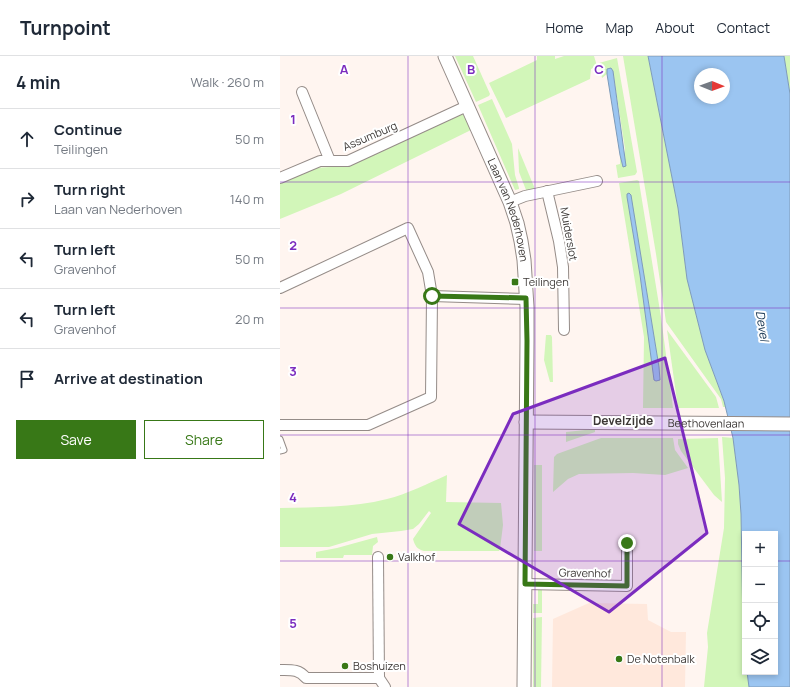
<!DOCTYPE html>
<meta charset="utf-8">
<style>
:root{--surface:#fff;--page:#f6f6f7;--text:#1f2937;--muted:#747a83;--line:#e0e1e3;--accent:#387817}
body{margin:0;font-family:Manrope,sans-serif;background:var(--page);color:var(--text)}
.controls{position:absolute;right:12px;bottom:12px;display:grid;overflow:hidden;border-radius:0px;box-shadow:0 2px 6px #0003}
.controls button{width:36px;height:36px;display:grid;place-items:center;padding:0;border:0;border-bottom:1px solid var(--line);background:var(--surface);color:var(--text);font:20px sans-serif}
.compass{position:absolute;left:414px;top:12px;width:36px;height:36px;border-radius:50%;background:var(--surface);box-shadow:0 2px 6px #0003;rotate:91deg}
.stop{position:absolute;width:12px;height:12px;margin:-9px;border:3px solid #387817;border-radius:50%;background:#fff}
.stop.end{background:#387817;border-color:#fff;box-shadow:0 1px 4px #0008}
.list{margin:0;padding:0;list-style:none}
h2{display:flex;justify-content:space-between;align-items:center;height:52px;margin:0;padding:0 16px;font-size:17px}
h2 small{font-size:13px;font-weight:400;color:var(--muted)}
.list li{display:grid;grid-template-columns:26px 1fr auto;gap:12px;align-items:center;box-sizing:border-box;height:60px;padding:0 16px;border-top:1px solid var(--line)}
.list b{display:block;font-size:15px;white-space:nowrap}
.list p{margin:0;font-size:13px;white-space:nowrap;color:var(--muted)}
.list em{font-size:13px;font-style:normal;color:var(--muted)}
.actions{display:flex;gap:8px;padding:12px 16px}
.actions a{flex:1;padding:9px 0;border:1px solid var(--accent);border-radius:0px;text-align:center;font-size:14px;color:var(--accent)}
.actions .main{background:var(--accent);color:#fff}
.icon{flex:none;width:22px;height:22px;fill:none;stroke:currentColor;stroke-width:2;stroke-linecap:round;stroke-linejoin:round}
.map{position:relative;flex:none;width:510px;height:631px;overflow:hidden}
header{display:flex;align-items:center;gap:24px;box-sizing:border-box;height:56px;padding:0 20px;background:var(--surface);border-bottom:1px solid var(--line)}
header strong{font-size:19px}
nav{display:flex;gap:22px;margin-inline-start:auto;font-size:14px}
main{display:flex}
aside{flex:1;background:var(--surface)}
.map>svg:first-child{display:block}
.education{fill:#ffe8dc}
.green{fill:#d2f6b9;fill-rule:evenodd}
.water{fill:#9bc5f1;stroke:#7e9bb9;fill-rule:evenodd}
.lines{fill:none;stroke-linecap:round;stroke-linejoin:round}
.service-casing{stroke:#958c88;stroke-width:7}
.minor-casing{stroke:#958c88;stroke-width:12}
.tertiary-casing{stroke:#958c88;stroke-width:15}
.service{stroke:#fff;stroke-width:5}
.minor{stroke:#fff;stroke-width:10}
.tertiary{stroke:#fff;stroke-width:13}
.route{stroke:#387817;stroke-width:5}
.marked{fill:#7b2cbf;fill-opacity:0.2;stroke:#7b2cbf;stroke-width:3;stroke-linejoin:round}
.grid{fill:none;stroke:#7b2cbf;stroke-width:1;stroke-opacity:0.55}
.poi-dot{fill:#387817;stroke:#fff;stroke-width:1.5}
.labels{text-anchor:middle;stroke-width:4;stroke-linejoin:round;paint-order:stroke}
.street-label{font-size:11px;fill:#3c3836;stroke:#fff}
.poi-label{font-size:11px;fill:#3c3836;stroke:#fff;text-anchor:start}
.water-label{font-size:12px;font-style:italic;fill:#163451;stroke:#fff}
.neighbourhood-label{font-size:12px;font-weight:bold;fill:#3c3836;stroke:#fff}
.grid-label{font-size:13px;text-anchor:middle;font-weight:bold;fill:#7b2cbf;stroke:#fff;stroke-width:4;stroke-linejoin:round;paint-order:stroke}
</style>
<header>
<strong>Turnpoint</strong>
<nav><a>Home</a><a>Map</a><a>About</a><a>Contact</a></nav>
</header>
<main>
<aside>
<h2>4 min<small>Walk · 260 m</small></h2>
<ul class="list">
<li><svg class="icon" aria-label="ahead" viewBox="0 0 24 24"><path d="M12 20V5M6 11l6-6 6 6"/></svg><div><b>Continue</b><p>Teilingen</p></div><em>50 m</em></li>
<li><svg class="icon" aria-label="right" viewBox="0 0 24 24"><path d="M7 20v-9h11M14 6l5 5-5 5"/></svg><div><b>Turn right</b><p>Laan van Nederhoven</p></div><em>140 m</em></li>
<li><svg class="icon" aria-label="left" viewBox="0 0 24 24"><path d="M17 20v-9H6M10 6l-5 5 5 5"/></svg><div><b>Turn left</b><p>Gravenhof</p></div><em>50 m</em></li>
<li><svg class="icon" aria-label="left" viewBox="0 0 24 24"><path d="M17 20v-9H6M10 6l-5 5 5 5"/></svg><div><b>Turn left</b><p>Gravenhof</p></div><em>20 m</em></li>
<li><svg class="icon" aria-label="arrive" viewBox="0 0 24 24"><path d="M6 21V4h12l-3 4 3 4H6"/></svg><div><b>Arrive at destination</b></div></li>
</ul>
<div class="actions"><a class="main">Save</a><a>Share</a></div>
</aside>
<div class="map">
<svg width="510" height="631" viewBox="0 0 510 631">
<rect width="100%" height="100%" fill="#fff5f0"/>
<path class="education" d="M 309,547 L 367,548 L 368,564 L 391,576 L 406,576 L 405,631 L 272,631 L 273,563 Z"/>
<g class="green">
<path d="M 175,0 L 193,0 L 210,38 L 209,40 L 196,46 Z"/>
<path d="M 257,0 L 275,0 L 275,3 L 284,0 L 314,0 L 317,10 L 311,13 L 310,23 L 226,62 L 209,27 L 257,4 Z"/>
<path d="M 343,0 L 368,0 L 398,152 L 407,223 L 425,294 L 446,351 L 443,351 L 441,343 L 386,266 L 376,198 Z"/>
<path d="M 504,0 L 510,0 L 510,38 Z"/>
<path d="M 337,2 L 357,116 L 355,119 L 338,122 L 336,109 L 340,108 L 340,99 L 343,111 L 345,93 L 333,15 L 331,12 L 327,13 L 327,18 L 322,22 L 319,7 Z"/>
<path d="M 212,43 L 232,88 L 235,119 L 239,132 L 239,133 L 235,134 L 198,49 Z"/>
<path d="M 183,58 L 191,74 L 61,138 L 0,163 L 0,124 L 33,112 L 69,110 Z"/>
<path d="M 238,92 L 255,133 L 246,134 L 239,116 Z"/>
<path d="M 357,124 L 359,125 L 360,132 L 381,261 L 393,352 L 363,352 L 364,281 L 339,127 ZM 347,141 L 358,183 L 379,311 L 380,324 L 376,325 L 374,324 L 360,219 Z"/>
<path d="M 387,274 L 436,341 L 439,352 L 398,352 Z"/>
<path d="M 266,279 L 271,279 L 272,281 L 273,326 L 270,326 L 264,304 Z"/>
<path d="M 315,373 L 315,376 L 286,386 L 286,376 Z"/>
<path d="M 442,381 L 453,382 L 459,429 L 461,458 L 463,573 L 465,616 L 467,616 L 469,631 L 424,631 L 428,591 L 427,577 L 444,472 L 445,422 Z"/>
<path d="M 321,382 L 393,382 L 395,394 L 408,412 L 385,419 L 353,417 L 299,418 L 288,423 L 273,436 L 274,401 L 277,398 Z"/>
<path d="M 438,382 L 442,446 L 434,439 L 401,395 L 398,388 L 398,383 Z"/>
<rect x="254" y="409" width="8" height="86"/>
<path d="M 167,419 L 166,446 L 221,447 L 223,469 L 220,493 L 219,495 L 144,495 C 137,493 135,490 133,483 L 151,457 L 149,455 L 139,468 L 133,473 L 121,475 L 92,478 L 49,491 L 0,491 L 0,452 C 36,451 72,452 107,443 C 127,438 147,428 167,419 Z"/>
<path d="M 97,481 L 98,486 L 93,490 L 92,499 L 64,499 L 63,502 L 36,502 L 36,496 L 57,492 Z"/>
<path d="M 258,533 L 262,533 L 262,557 L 253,557 L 253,548 L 258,548 Z"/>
<path d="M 262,561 L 261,631 L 253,631 L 253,562 Z"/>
</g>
<g class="water">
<path d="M 368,0 L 504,0 L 510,38 L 510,631 L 469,631 L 467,616 L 495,616 L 495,478 L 465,478 L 465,600 L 463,573 L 461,458 L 459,429 L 453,382 L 444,345 L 425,294 L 407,223 L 398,152 ZM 420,18 L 444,18 L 444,42 L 420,42 Z"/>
<path d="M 331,12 L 333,15 L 346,110 L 343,111 L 340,99 L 327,18 L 327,13 Z"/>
<path d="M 349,137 L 351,139 L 379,311 L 380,324 L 376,325 L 374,324 L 360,219 L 347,141 L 347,138 Z"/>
</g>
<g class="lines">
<defs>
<path id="service" d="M 0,383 L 4,394 L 0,395"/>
<g id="minor">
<path d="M 22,36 L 50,105"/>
<path d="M 0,122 L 40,105 L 68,105 L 187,50"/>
<path d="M 267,135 L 279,185 L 283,211 L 284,274"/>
<path d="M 230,146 L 245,140 L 317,125"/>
<path d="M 0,232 L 128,172 L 148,216 L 152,240 L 151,341 L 88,369 L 0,369"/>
<path d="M 152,240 L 246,243"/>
<path d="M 98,501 L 99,622"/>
<path d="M 245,528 L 347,530 L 347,487"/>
<path d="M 0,614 C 11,614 19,613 26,622 L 99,622 L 105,631"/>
</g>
<g id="tertiary">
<path id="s1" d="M 165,0 L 230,146 L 237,167 L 241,185 L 244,204 L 247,251 L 247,285 L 244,631"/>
<path id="s2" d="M 246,366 L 510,368"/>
</g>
</defs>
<use href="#service" class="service-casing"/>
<use href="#minor" class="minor-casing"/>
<use href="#tertiary" class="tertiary-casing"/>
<use href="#service" class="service"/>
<use href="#minor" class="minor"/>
<use href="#tertiary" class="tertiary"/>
</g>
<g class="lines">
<path class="route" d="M 152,240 L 246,242 L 247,285 L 245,528 L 347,530 L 347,487"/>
</g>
<path class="marked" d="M 385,302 L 427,477 L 329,556 L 179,468 L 233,358 Z"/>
<path class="grid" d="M 128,0 L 128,631M 255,0 L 255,631M 382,0 L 382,631M 0,126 L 510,126M 0,252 L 510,252M 0,379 L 510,379M 0,505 L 465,505M 495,505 L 510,505"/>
<g class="poi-dot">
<rect x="231" y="222" width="8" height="8" rx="2"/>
<circle cx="110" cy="501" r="4"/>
<circle cx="339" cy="603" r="4"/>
<circle cx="65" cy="610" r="4"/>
</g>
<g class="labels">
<g class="street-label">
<text transform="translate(90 80) rotate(-23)" y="4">Assumburg</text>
<text dy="4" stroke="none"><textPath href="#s1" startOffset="167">Laan van Nederhoven</textPath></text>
<text transform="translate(289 178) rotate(80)" y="4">Muiderslot</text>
<text dy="4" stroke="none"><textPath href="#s2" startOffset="180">Beethovenlaan</textPath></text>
<text transform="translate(305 517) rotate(1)" y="4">Gravenhof</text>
</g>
<g class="poi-label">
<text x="243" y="230">Teilingen</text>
<text x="118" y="505">Valkhof</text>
<text x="347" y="607">De Notenbalk</text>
<text x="73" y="614">Boshuizen</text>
</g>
<g class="water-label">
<text transform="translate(482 270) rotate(81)" y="4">Devel</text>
</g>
<g class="neighbourhood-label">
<text x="343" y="369">Develzijde</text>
</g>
</g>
<g class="grid-label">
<text x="64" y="18">A</text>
<text x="191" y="18">B</text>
<text x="319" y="18">C</text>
<text x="13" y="68">1</text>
<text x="13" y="194">2</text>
<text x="13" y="320">3</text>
<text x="13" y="446">4</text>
<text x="13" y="572">5</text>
</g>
</svg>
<div class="controls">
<button>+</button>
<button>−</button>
<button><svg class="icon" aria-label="locate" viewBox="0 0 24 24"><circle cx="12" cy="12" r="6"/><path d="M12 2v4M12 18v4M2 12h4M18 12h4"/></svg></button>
<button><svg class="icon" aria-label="layers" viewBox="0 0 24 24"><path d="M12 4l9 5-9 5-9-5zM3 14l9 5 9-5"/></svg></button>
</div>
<svg class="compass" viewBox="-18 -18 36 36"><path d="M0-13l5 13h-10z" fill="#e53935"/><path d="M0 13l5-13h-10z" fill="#747a83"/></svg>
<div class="stop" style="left:152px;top:240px"></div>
<div class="stop end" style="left:347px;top:487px"></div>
</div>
</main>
